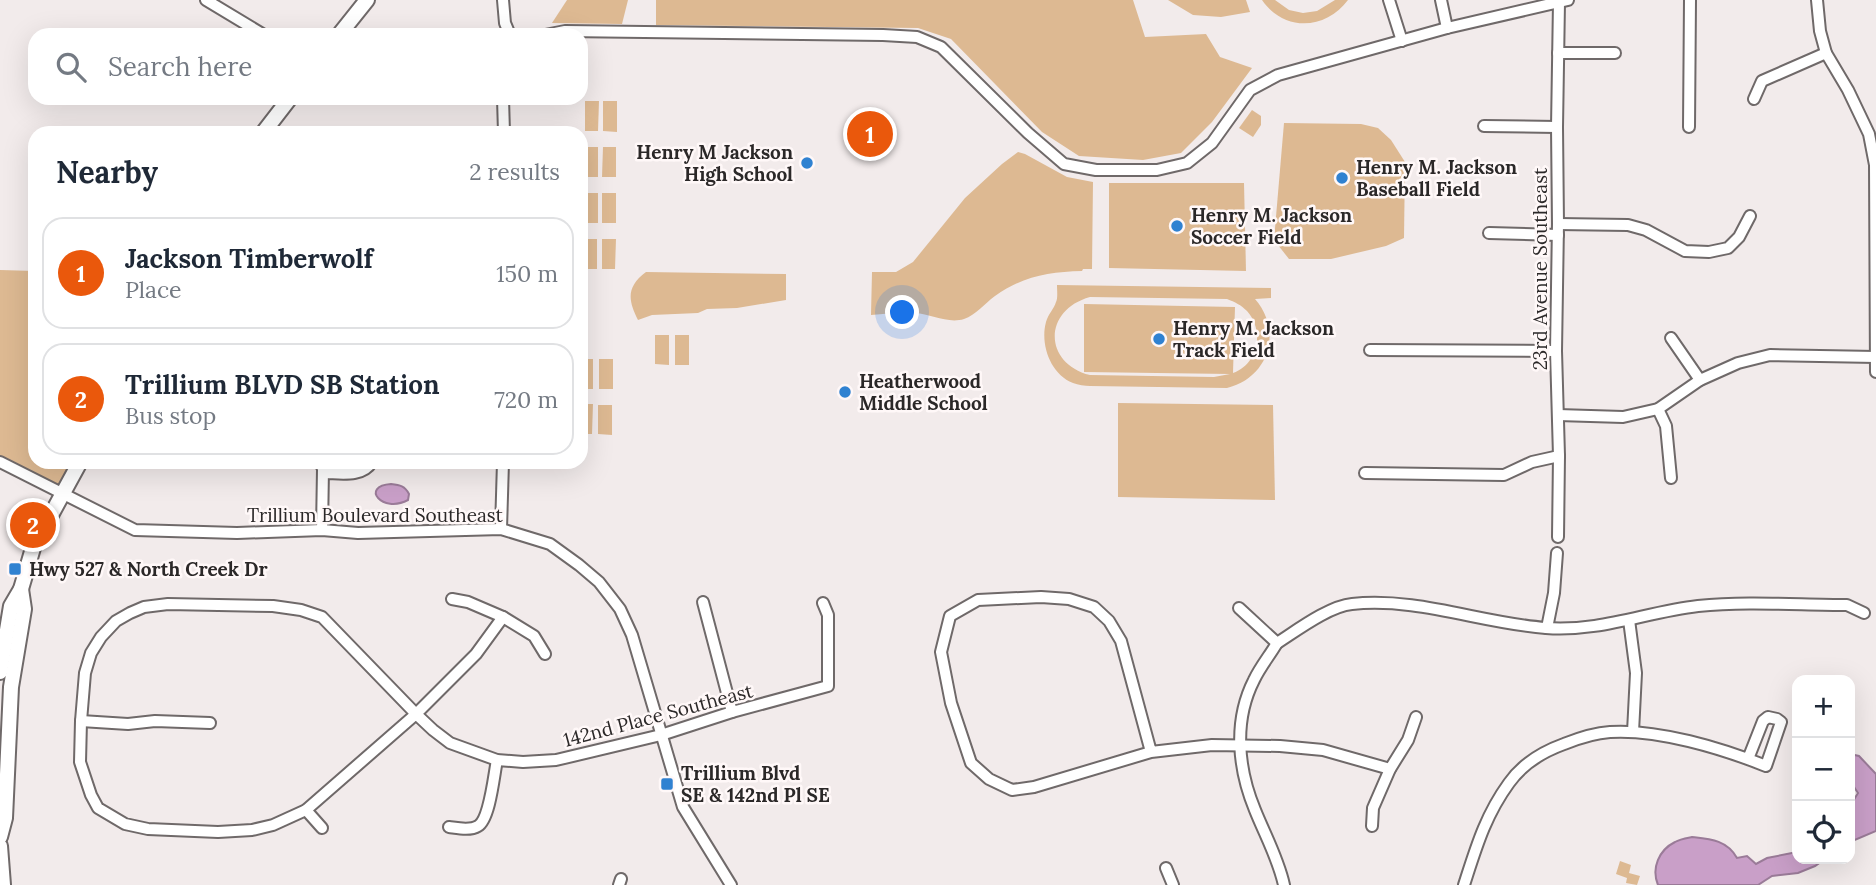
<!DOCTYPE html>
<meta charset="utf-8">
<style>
:root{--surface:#fff;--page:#f6f6f7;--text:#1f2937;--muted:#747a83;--line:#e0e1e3;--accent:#ea580c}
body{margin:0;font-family:Lora,serif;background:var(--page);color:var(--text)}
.controls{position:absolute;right:21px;bottom:21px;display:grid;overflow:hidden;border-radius:14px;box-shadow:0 7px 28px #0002}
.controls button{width:63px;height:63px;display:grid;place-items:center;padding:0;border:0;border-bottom:2px solid var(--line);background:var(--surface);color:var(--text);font:35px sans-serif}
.you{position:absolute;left:903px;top:313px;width:24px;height:24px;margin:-18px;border:5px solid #fff;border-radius:50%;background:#1a73e8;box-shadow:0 0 0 10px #1a73e833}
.badge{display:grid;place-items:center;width:46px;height:46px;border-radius:50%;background:var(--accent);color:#fff;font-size:23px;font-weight:700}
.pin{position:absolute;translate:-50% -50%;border:4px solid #fff;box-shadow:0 2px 7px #0006}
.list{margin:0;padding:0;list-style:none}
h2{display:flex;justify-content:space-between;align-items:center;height:91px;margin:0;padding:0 28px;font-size:30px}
h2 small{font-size:23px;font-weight:400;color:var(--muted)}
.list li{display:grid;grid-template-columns:46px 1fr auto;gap:21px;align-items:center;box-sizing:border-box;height:112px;margin:0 14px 14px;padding:0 14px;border:2px solid var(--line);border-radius:21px}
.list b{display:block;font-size:26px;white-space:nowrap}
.list p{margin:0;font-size:23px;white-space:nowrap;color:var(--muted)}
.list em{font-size:23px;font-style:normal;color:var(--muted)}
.icon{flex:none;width:38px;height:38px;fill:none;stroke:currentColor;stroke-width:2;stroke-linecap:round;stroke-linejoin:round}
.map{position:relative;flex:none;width:1876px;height:885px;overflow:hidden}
.search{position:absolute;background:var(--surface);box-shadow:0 7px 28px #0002;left:28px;top:28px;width:560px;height:77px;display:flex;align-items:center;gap:18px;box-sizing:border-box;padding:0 24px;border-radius:21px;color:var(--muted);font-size:26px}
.panel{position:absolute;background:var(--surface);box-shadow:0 7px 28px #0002;left:28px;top:126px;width:560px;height:343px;border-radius:21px}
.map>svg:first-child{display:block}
.green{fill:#ddb992;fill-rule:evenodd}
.water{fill:#c99fc8;stroke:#9a7b98;stroke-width:2}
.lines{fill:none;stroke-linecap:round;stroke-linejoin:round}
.minor-casing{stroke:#6f6969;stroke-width:14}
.major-casing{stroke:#6f6969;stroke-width:18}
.minor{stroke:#fff;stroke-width:10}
.major{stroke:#fff;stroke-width:14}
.poi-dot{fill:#3082d1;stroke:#fff8f8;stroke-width:2.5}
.labels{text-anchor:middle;stroke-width:5;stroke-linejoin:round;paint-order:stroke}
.poi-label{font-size:19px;font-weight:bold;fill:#2b2828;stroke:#fff8f8;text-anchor:start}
.street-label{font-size:19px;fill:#2b2828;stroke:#fff8f8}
</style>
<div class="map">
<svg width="1876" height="885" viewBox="0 0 1876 885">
<rect width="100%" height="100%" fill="#f2ebeb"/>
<g class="green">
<path d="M 567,0 L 628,0 L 622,24 L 552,23 Z"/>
<path d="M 656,0 L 1133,0 L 1145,37 L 1206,34 L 1220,57 L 1252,68 L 1212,122 L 1181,153 L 1143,160 L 1079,156 L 1042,132 L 951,39 L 918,28 L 656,25 Z"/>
<path d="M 1168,0 L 1246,0 L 1250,12 L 1221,17 L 1193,15 Z"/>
<path d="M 1262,0 L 1275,0 L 1289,10 L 1303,13 L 1317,11 L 1335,0 L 1348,0 C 1326,30 1284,32 1262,0 Z"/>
<path d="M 585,101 L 599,101 L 598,131 L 585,131 Z"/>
<path d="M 603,101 L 617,101 L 617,132 L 603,131 Z"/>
<path d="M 1252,110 L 1261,116 L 1261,125 L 1253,137 L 1239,128 Z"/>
<path d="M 1284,123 L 1361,124 L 1378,128 L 1391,140 L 1405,162 L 1404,238 L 1386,246 L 1331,259 L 1289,259 L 1274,240 Z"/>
<rect x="584" y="147" width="14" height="30"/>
<path d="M 603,147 L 616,147 L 616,177 L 602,177 Z"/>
<path d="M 1018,152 L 1025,154 L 1067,177 L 1093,182 L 1092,269 L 1083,269 L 1082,271 C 1049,272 1023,276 995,296 C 984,304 976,315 964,319 C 948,324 931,314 915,313 C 900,312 886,314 871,315 L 872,272 L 896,272 L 913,262 L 965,198 L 1002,164 Z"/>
<path d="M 1109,183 L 1244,183 L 1246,271 L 1109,268 Z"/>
<rect x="584" y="193" width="14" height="30"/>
<rect x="602" y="193" width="14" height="30"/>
<path d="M 584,239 L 597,239 L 597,269 L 583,269 Z"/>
<path d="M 602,239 L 616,239 L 615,269 L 602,269 Z"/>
<path d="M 0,270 L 35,271 L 35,462 L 77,462 L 63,490 L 0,459 Z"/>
<path d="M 646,272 L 786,274 L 786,300 L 737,308 L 707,309 L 698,313 L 652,315 L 638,320 C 628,300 626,287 646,272 Z"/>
<path d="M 1057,285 L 1271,288 L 1271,298 L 1255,299 C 1283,331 1269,378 1227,388 L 1090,386 C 1085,386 1078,385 1073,383 C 1050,374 1040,344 1046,322 C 1048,314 1054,309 1056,302 C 1058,298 1057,290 1057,285 ZM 1090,297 L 1227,299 C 1235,302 1241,305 1247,311 C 1265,331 1258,364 1233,373 L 1235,307 L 1084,304 L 1084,372 L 1230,374 L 1214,377 L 1090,375 C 1043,363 1043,310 1090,297 Z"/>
<path d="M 655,335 L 669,335 L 669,365 L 655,364 Z"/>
<rect x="675" y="335" width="14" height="30"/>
<rect x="581" y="359" width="12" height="30"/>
<rect x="599" y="359" width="14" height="30"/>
<path d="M 1118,403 L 1273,405 L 1275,500 L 1118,497 Z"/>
<path d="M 581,404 L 593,404 L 592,434 L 581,434 Z"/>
<path d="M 598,405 L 612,405 L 612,435 L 598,434 Z"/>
<path d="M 1620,861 L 1631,865 L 1629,873 L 1640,876 L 1637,885 L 1626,883 L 1627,878 L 1616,874 Z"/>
</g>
<g class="water">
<path d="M 391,484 C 400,485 405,486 409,494 L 408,500 C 382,514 360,486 391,484 Z"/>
<path d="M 1850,754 L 1859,756 L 1876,774 L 1876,831 L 1850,842 L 1850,806 L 1858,793 L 1850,781 Z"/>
<path d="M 1692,837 C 1710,839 1727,840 1737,858 L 1747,856 L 1756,864 L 1767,858 L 1797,852 L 1797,859 L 1825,859 L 1815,866 L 1798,873 L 1772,876 L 1758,885 L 1658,885 C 1651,868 1659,850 1675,842 C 1680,839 1687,838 1692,837 Z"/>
</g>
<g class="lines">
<defs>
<g id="minor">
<path d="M 206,0 L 264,35"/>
<path d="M 503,0 L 505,23 L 510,35"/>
<path d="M 1389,0 L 1402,41"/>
<path d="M 1441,0 L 1447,28"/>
<path d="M 1817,0 L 1820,31 L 1826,53 L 1848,90 L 1869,134 L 1875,165 L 1876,372"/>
<path d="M 545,35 L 565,31 L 883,35 L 917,37 L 941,47 L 1028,133 L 1064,164 L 1096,170 L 1157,170 L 1187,163 L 1212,143 L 1250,90 L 1278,75 L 1447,28 L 1568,0"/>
<path d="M 1558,53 L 1615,53"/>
<path d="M 503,98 L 504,133"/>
<path d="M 1754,99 L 1762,81 L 1826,53"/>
<path d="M 1484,126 L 1557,127"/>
<path d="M 1689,127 L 1690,0"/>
<path d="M 1558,224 L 1628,225 L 1646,230 L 1685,251 L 1709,252 L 1728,248 L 1739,237 L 1750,216"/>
<path d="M 1489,233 L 1558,235"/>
<path d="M 1671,338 L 1700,380"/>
<path d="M 1370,350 L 1556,351"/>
<path d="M 1658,409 L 1666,426 L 1671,478"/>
<path d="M 1558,415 L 1623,417 L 1658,409 L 1700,380 L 1738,363 L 1770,355 L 1876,357"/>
<path d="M 0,462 L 135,530 L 237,533 L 322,530 L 358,533 L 501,529 L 550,544 L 579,565 L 599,582 L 620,609 L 632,635 L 683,807 L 731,885"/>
<path d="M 320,462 L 323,469 L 322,530"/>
<path d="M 323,473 C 340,473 362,478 372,462"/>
<path d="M 1365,473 L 1504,475 L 1532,462 L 1559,456"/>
<path d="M 501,529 L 503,462"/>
<path d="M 1558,537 L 1559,456 L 1556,351 L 1558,224 L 1557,127 L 1559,2"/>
<path d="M 452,599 L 468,602 L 503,617 L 534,636 L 545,654"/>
<path d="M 703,602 L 732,712"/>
<path d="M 1239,608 L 1277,643 C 1296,631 1329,606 1352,604 C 1417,597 1481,623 1546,628 C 1600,632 1646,612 1698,606 C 1747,601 1798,605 1847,605 L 1864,613"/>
<path d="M 503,617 L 476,654 L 416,714 L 322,617 L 301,610 L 273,606 L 168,604 L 144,607 L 130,613 L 116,621 L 101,637 L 91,653 L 85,673 L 81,721 L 80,762 L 91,795 L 98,808 L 125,824 L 148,829 L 218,832 L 252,830 L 273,825 L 306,810 L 416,714 L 433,730 L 450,743 L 497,760 L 523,762 L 556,760 L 661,735 L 732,712 L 828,686 L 828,615 L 823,603"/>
<path d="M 1629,620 L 1636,673 L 1633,732"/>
<path d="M 1547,628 L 1554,593 L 1557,553"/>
<path d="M 1277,643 C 1270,655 1260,667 1254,680 C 1233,721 1238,769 1255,810 C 1265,835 1278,858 1284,885"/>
<path d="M 81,721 L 128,724 L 155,721 L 210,723"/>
<path d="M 1151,752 L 1121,641 L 1109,621 L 1094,607 L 1069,599 L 1041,597 L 978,600 L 950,616 L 941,652 L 951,703 L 971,763 L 989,779 L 1012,790 L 1034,787 L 1151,752 L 1212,745 L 1280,746 L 1323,750 L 1390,769"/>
<path d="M 306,810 L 322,828"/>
<path d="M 1372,826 L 1373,808 L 1390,769 L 1408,740 L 1416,717"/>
<path d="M 449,827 C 457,828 470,831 478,826 C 490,819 494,774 497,760"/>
<path d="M 1166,868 L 1173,885"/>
<path d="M 619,885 L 621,879"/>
<path d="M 1464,885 C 1476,848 1485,816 1509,783 C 1523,763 1542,752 1564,744 C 1579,738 1594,733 1610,732 C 1658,729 1721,748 1766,766 L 1781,722 L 1777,719 L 1768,717 L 1763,721 L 1748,759"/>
</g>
<g id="major">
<path d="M 339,35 L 367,0"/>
<path d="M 263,133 L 290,98"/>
<path d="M 0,672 L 11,606 L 21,589 L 33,548 L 80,462"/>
<path d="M 0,837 L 5,818 L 11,687 L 24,609 L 21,589"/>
<path d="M 0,846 L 3,885"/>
</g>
</defs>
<use href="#minor" class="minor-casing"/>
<use href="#major" class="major-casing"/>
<use href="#minor" class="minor"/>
<use href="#major" class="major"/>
</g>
<g class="poi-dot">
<circle cx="807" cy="163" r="7"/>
<circle cx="1342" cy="178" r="7"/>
<circle cx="1177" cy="226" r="7"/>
<circle cx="1159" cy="339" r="7"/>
<circle cx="845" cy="392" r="7"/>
<rect x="8" y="562" width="14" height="14" rx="3.5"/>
<rect x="660" y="777" width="14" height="14" rx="3.5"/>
</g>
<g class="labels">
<g class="poi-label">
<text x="793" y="159" text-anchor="end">Henry M Jackson<tspan x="793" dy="22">High School</tspan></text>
<text x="1356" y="174">Henry M. Jackson<tspan x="1356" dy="22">Baseball Field</tspan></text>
<text x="1191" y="222">Henry M. Jackson<tspan x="1191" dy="22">Soccer Field</tspan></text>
<text x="1173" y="335">Henry M. Jackson<tspan x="1173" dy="22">Track Field</tspan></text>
<text x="859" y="388">Heatherwood<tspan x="859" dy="22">Middle School</tspan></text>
<text x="29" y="576">Hwy 527 &amp; North Creek Dr</text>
<text x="681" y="780">Trillium Blvd<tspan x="681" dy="22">SE &amp; 142nd Pl SE</tspan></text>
</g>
<g class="street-label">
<text transform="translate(1540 269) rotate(-90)" y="7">23rd Avenue Southeast</text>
<text x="375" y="522">Trillium Boulevard Southeast</text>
<text transform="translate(658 715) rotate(-15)" y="7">142nd Place Southeast</text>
</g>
</g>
</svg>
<div class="controls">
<button>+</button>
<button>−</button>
<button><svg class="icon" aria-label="locate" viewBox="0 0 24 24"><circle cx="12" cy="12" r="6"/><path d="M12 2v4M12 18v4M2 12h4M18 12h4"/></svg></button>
</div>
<div class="you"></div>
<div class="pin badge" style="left:870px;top:134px">1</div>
<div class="pin badge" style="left:33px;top:525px">2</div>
<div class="search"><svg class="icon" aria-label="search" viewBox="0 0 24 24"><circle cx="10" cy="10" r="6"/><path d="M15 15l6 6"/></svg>Search here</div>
<section class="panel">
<h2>Nearby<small>2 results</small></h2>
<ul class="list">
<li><span class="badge">1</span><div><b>Jackson Timberwolf</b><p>Place</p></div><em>150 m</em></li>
<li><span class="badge">2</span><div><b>Trillium BLVD SB Station</b><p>Bus stop</p></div><em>720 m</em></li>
</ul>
</section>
</div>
